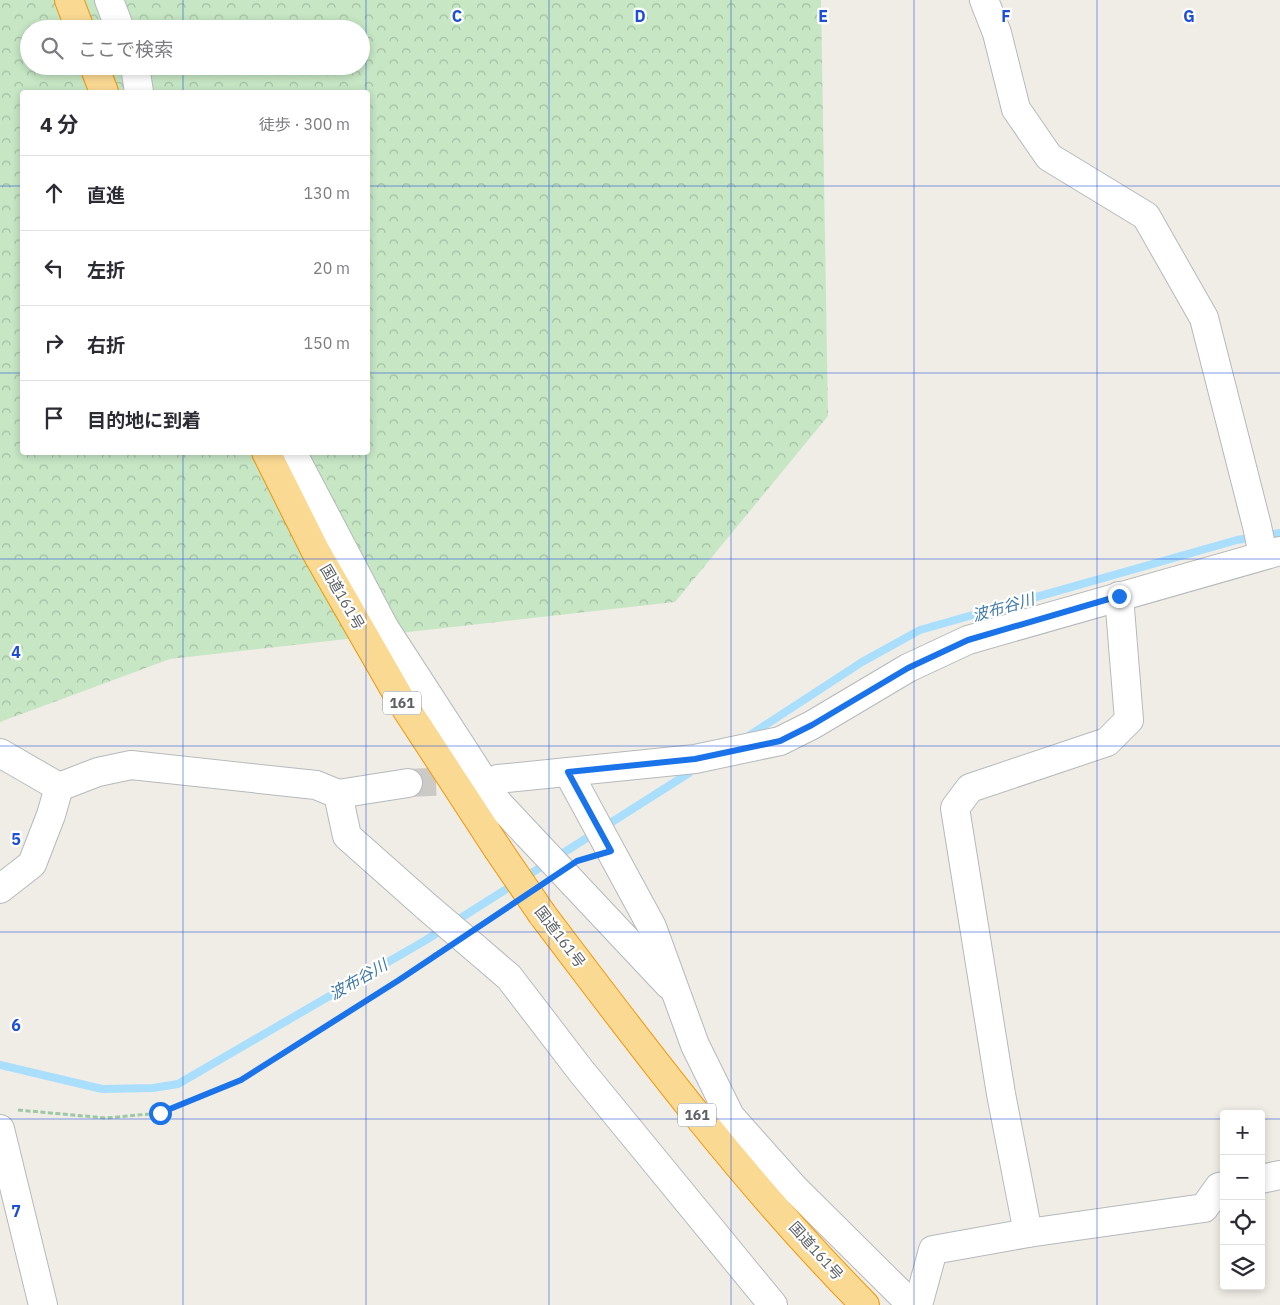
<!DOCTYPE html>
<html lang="ja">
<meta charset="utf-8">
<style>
:root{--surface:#fff;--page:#f7f7f7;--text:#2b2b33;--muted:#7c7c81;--line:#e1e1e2}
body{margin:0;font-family:"IBM Plex Sans","Noto Sans JP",sans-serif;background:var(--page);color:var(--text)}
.controls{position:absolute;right:15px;bottom:15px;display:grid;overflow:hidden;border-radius:5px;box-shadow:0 2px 8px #0003}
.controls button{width:45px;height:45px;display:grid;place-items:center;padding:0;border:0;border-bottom:1px solid var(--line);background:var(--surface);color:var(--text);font:25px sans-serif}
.stop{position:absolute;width:15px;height:15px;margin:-11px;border:4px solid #1a73e8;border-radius:50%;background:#fff}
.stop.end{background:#1a73e8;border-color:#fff;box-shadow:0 1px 5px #0008}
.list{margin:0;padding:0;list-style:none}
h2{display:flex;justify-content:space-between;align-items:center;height:65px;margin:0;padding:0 20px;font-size:21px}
h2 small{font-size:16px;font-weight:400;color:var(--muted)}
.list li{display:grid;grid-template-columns:32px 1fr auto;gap:15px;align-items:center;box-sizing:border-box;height:75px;padding:0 20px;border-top:1px solid var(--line)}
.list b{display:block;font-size:19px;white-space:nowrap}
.list em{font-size:16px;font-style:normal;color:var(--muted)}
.icon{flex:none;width:28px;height:28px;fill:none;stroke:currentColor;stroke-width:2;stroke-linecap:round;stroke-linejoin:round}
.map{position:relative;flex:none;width:1280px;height:1305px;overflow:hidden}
.search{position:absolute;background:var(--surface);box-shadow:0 2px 8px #0003;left:20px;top:20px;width:350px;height:55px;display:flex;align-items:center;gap:12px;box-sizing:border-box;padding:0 18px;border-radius:28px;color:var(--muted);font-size:19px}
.panel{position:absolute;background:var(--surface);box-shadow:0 2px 8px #0003;left:20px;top:90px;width:350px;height:365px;border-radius:5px}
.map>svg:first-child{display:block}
.forest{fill:url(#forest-crowns);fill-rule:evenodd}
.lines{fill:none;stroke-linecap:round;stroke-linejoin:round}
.stream{stroke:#a9defd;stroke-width:8}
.minor-tunnel{stroke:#cccac6;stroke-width:28;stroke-dasharray:28 14;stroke-linecap:butt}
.minor-casing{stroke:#b6b9bc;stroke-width:30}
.highway-casing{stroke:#f09606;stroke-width:30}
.path{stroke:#9dc7a6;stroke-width:3;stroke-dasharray:5 2.5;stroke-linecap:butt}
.minor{stroke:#fff;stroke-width:28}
.highway{stroke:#fad993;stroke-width:28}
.minor-bridge-casing{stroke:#b6b9bc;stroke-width:30;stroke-linecap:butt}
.highway-bridge-casing{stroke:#f09606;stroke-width:30;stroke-linecap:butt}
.minor-bridge{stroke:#fff;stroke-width:28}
.highway-bridge{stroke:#fad993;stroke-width:28}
.route{stroke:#1a73e8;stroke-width:6}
.grid{fill:none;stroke:#1d4ed8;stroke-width:1;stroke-opacity:0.55}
.labels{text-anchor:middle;stroke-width:4.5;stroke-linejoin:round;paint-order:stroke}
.shield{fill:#fff;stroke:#8e9194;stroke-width:1}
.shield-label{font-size:14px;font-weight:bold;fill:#5e6266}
.street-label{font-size:15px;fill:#5e6266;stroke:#fff}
.water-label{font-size:16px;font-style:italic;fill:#427aa7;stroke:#fff}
.grid-label{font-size:16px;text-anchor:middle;font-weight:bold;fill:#1d4ed8;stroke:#fff;stroke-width:4.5;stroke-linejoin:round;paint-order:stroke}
</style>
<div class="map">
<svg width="1280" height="1305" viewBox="0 0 1280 1305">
<defs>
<pattern id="forest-crowns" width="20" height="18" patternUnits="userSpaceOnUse" patternTransform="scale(1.25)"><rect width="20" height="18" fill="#c6e6c4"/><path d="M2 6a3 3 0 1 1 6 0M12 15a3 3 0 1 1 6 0" fill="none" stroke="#a4bea3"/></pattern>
</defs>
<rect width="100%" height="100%" fill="#f0ede6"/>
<path class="forest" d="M 0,0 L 821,0 L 828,416 L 675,602 L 170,659 L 0,722 ZM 29,29 L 361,29 L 361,66 L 29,66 ZM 22,92 L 368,92 L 368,452 L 22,452 Z"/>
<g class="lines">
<g class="stream">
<path d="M 750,735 L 862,662 L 920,630 L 1237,540 L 1280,533"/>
<path d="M 0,1065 L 102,1089 L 153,1088 L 178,1084 L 426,940 L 689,773"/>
</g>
<path class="minor-tunnel" d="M 408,783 L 474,780"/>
<defs>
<g id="minor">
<path d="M 109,0 L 120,29"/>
<path d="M 984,0 L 997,33 L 1016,109 L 1049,157 L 1146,216 L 1204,318 L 1257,526 L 1263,555"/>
<path d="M 135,66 L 139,92"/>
<path d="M 292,452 L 384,627 L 498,803 L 528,835"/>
<path d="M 0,753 L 59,787"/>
<path d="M 568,772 L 652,927 L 695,1045 L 730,1116 L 795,1189 L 912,1305"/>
<path d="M 498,779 L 695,759 L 780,741 L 812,725 L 908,668 L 968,640 L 1280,551"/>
<path d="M 59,787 L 98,772 L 131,765 L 316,785 L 338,794 L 408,783"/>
<path d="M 338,794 L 347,836 L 427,907"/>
<path d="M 575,885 L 669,985"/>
<path d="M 0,889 L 32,864 L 51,815 L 59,787"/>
<path d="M 474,947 L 509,977 L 581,1071 L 773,1305"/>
<path d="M 0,1129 L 43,1305"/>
<path d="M 1261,1179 L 1280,1175"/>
<path d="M 1028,1233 L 1204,1208 L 1219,1187 L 1224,1186"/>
<path d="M 918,1305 L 933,1250 L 1028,1233 L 1001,1094 L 955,808 L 970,788 L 1107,742 L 1129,720 L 1119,596"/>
</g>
<g id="highway">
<path d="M 69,0 L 80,29"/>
<path d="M 94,66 L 104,92"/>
<path d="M 266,452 L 316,552 L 403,704 L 497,848"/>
<path d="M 542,914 C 644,1049 746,1185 865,1305"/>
</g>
</defs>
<use href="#minor" class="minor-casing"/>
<use href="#highway" class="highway-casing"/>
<g class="path">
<path d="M 484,922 L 506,908"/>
<path d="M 18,1110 L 106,1118 L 160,1113 L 241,1080 L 399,980 L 439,951"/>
</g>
<use href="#minor" class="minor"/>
<use href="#highway" class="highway"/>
<defs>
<g id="minor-bridge">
<path d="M 528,835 L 575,885"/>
<path d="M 427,907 L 474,947"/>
</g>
<path id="highway-bridge" d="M 497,848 L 542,914"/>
</defs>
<use href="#minor-bridge" class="minor-bridge-casing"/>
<use href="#highway-bridge" class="highway-bridge-casing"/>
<use href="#minor-bridge" class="minor-bridge"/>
<use href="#highway-bridge" class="highway-bridge"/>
</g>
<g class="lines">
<path class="route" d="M 160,1113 L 241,1080 L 399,980 L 577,861 L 611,851 L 568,772 L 695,759 L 780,741 L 812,725 L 908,668 L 968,640 L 1119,596"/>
</g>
<path class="grid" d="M 183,0 L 183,29M 366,0 L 366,92M 549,0 L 549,1305M 731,0 L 731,1305M 914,0 L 914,1305M 1097,0 L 1097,1305M 183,66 L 183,92M 0,186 L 22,186M 368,186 L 1280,186M 0,373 L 22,373M 368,373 L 1280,373M 183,452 L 183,1305M 366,452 L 366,1305M 0,559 L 1280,559M 0,746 L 1280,746M 0,932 L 1280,932M 0,1119 L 1224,1119M 1261,1119 L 1280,1119"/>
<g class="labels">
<g class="shield">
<rect x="383" y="691.5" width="38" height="23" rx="4"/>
<rect x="678" y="1103.5" width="38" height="23" rx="4"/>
</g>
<g class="shield-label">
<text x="402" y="708">161</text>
<text x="697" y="1120">161</text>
</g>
<g class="street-label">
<text transform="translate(342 597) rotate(60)" y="5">国道161号</text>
<text transform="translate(560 937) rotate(53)" y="5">国道161号</text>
<text transform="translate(816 1251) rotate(48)" y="5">国道161号</text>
</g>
<g class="water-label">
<text transform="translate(1003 607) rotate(-16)" y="6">波布谷川</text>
<text transform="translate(358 979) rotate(-30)" y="6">波布谷川</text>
</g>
</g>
<g class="grid-label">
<text x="457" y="22">C</text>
<text x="640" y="22">D</text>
<text x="823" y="22">E</text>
<text x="1006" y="22">F</text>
<text x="1189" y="22">G</text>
<text x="16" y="658">4</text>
<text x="16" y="845">5</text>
<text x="16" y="1031">6</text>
<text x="16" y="1217">7</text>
</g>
</svg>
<div class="controls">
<button>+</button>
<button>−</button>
<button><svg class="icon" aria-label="locate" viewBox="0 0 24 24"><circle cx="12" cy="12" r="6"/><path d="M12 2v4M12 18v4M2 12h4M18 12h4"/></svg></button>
<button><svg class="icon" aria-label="layers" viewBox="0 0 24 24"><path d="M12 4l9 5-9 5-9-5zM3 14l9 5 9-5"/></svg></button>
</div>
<div class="stop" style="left:160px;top:1113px"></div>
<div class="stop end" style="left:1119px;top:596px"></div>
<div class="search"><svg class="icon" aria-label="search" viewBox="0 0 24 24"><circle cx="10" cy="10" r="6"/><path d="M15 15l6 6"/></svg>ここで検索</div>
<section class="panel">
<h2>4 分<small>徒歩 · 300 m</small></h2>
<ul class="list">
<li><svg class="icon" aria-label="ahead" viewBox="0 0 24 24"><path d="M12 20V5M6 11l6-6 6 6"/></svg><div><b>直進</b></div><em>130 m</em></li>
<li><svg class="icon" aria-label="left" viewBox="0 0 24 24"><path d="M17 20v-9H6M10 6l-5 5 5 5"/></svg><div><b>左折</b></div><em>20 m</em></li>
<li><svg class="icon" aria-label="right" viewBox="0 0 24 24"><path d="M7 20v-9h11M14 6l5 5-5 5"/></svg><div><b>右折</b></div><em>150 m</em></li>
<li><svg class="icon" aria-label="arrive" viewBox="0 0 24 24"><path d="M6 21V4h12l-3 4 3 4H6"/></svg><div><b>目的地に到着</b></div></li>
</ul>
</section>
</div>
